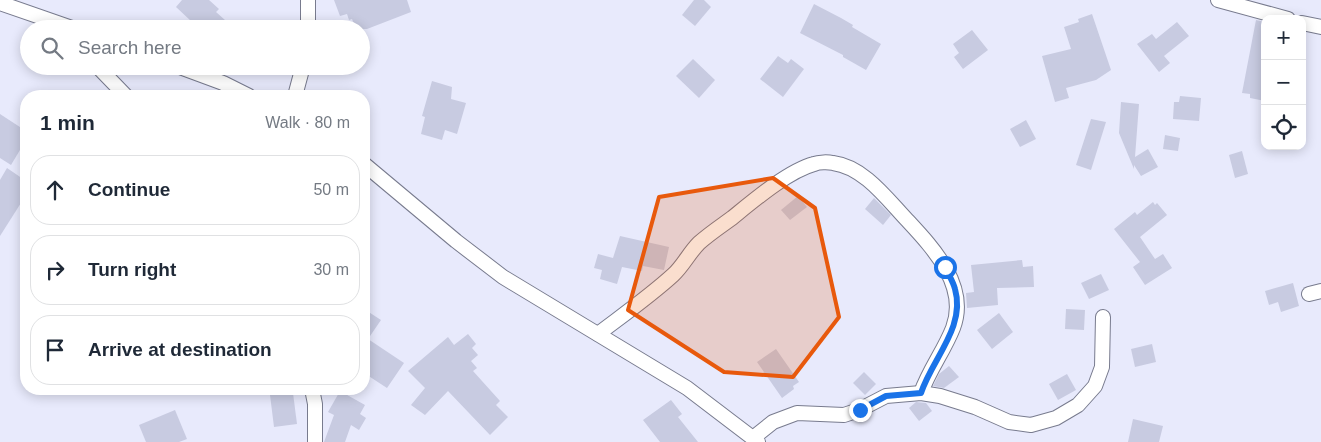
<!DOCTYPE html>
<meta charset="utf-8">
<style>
:root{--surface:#fff;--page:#f6f6f7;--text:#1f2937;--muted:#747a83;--line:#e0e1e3}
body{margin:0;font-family:Helvetica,sans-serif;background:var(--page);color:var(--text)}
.controls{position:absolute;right:15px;top:15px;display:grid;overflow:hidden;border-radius:10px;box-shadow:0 2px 12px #0003}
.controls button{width:45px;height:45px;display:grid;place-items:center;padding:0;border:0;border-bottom:1px solid var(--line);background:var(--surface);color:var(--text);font:25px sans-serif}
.stop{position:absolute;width:15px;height:15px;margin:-11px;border:4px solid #1a73e8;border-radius:50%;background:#fff}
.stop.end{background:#1a73e8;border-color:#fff;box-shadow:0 1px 5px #0008}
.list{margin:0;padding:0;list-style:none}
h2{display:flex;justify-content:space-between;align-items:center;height:65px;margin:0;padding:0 20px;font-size:21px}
h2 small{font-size:16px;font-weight:400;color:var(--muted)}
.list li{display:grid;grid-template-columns:32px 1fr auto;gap:15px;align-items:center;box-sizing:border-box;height:70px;margin:0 10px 10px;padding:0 10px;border:1px solid var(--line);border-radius:20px}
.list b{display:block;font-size:19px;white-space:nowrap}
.list em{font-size:16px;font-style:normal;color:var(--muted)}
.icon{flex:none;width:28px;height:28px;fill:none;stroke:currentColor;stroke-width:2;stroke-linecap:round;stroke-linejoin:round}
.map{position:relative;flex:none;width:1321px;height:442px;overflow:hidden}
.search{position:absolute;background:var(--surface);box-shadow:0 2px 12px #0003;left:20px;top:20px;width:350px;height:55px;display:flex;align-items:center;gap:12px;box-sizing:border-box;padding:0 18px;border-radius:28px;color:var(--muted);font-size:19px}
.panel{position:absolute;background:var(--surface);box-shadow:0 2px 12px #0003;left:20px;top:90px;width:350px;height:305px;border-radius:20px}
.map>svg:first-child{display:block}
.building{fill:#c8cbe1}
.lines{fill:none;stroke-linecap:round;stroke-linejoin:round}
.minor-casing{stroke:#787b8e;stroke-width:16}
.minor{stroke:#fff;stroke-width:14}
.route{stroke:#1a73e8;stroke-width:6}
.marked{fill:#e8590c;fill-opacity:0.2;stroke:#e8590c;stroke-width:4;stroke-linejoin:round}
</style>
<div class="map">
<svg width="1321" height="442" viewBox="0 0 1321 442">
<rect width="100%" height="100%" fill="#e8eafc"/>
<g class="building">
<path d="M 182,0 L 209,0 L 219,9 L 216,12 L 235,29 L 185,29 L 191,21 L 176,7 Z"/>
<path d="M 334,0 L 407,0 L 411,12 L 367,29 L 356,29 L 352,19 L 349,20 L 347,14 L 340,16 Z"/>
<path d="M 694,0 L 704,0 L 711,7 L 695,26 L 682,15 Z"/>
<path d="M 814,4 L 841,18 L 853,25 L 852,27 L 881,44 L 866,70 L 843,57 L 843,55 L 800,33 Z"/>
<path d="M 1092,14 L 1111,70 L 1096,80 L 1066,88 L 1069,98 L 1055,102 L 1042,56 L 1071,49 L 1064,27 L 1079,22 L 1078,19 Z"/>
<path d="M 1256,20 L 1265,22 L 1265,101 L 1250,98 L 1250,94 L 1242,93 Z"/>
<path d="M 1177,22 L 1189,36 L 1164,56 L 1170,63 L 1159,72 L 1137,44 L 1152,34 L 1156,39 Z"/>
<path d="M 972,30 L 988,50 L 963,69 L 954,57 L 959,53 L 953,44 Z"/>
<path d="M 778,56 L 788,63 L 791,59 L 804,69 L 783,97 L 760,79 Z"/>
<path d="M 693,59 L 715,80 L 699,98 L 676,76 Z"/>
<path d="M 432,81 L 452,87 L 451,99 L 466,103 L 457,134 L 445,130 L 442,140 L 421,134 L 425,117 L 422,116 Z"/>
<path d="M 1180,96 L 1201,98 L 1199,121 L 1173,119 L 1174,102 L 1179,102 Z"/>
<path d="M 1121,102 L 1139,104 L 1135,157 L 1148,149 L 1158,167 L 1141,176 L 1134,165 L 1134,169 L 1119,133 Z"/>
<path d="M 0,114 L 26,131 L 26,140 L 11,165 L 0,158 Z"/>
<path d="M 1091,119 L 1106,122 L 1091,170 L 1076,165 Z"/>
<path d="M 1026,120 L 1036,139 L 1020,147 L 1010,129 Z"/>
<path d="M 1165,135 L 1180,138 L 1178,151 L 1163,149 Z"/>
<path d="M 1242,151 L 1248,174 L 1235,178 L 1229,155 Z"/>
<path d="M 7,168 L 26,181 L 26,195 L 0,236 L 0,180 Z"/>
<path d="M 798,196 L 807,207 L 790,220 L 781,210 Z"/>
<path d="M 874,198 L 891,215 L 883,225 L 865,209 Z"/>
<path d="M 1153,202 L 1155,205 L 1157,203 L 1167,215 L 1140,237 L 1155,259 L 1163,254 L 1172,268 L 1145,285 L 1133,267 L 1140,262 L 1114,229 L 1135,212 L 1137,215 Z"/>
<path d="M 620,236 L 669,247 L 664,270 L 643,266 L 642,271 L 622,267 L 617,284 L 600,279 L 602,270 L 594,268 L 598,254 L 613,258 Z"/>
<path d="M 1022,260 L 1023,267 L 1033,266 L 1034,287 L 997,288 L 998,305 L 967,308 L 966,293 L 974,292 L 971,265 Z"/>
<path d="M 1101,274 L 1109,290 L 1089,299 L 1081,283 Z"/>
<path d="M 1293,283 L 1299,306 L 1281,312 L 1278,302 L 1269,305 L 1265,291 Z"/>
<path d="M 364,309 L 381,320 L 368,339 L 404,363 L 387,388 L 364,373 Z"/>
<path d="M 1066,309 L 1085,310 L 1084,330 L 1065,329 Z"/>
<path d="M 999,313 L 1013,332 L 992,349 L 977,330 Z"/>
<path d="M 468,334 L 476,344 L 472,348 L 478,355 L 471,361 L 477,368 L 473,371 L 500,401 L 496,405 L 508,417 L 490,435 L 448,391 L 425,415 L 411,405 L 425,388 L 408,371 L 448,337 L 454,345 Z"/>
<path d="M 1152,344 L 1156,362 L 1135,367 L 1131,349 Z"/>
<path d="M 776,349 L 799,382 L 793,386 L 794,389 L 782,398 L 757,362 Z"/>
<path d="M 949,366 L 959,377 L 944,388 L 933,386 L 939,374 Z"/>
<path d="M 864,372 L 876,384 L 865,395 L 853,383 Z"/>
<path d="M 1067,374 L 1076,390 L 1058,400 L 1049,384 Z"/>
<path d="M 340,391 L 365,405 L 360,414 L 366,418 L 359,430 L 351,425 L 345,442 L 324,442 L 334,415 L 328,412 Z"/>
<path d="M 293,393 L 297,424 L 274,427 L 270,395 Z"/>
<path d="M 671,400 L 682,414 L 678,417 L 698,442 L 660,442 L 643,420 Z"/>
<path d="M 916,402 L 926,403 L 932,411 L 919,421 L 909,408 Z"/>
<path d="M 175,410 L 187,439 L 179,442 L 146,442 L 139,425 Z"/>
<path d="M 1133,419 L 1163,426 L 1159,442 L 1128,442 Z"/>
</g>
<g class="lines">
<defs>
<g id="minor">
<path d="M 1218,0 L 1288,19"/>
<path d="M 0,3 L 75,29"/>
<path d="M 1302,23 L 1321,27"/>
<path d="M 308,29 L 308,0"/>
<path d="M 97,66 L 126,96"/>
<path d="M 177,66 L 223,83 L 249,96"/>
<path d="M 295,96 L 303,66"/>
<path d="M 364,164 L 456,241 L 503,277 L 687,388 L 758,442"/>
<path d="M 1309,294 L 1321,291"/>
<path d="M 598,334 C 623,315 650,296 673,275 C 683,266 689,253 699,243 C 709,234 721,226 732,218 C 753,201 788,171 814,164 C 819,162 828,162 833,163 C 864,167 887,199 907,220 C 933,248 969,286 953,328 C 944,351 929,370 921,393"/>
<path d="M 312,389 L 315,404 L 315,442"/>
<path d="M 753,438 L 773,422 L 797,413 L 844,415 L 859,410 L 886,396 L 921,393 L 940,396 L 975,407 L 1009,422 L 1031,425 L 1056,418 L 1078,405 L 1095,386 L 1102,367 L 1103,317"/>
</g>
</defs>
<use href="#minor" class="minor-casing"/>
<use href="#minor" class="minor"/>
</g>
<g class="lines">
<path class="route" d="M 860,410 L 886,396 L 921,393 C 932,359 966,327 955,289 C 953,281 948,274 945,267"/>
</g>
<path class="marked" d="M 773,178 L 815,208 L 839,317 L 793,377 L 724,372 L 628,310 L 659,197 Z"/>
</svg>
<div class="controls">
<button>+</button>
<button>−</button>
<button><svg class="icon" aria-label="locate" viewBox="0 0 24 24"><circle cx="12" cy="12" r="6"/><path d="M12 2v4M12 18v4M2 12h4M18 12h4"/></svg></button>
</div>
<div class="stop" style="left:945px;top:267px"></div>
<div class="stop end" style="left:860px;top:410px"></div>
<div class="search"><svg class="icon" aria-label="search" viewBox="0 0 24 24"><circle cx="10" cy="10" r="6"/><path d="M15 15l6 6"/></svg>Search here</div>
<section class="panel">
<h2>1 min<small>Walk · 80 m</small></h2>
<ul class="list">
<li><svg class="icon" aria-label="ahead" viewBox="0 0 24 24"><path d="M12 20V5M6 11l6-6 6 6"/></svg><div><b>Continue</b></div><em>50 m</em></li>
<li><svg class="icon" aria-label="right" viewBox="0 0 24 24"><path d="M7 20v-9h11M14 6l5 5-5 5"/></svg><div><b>Turn right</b></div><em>30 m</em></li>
<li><svg class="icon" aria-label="arrive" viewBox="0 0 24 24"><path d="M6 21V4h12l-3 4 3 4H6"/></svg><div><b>Arrive at destination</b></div></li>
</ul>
</section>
</div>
